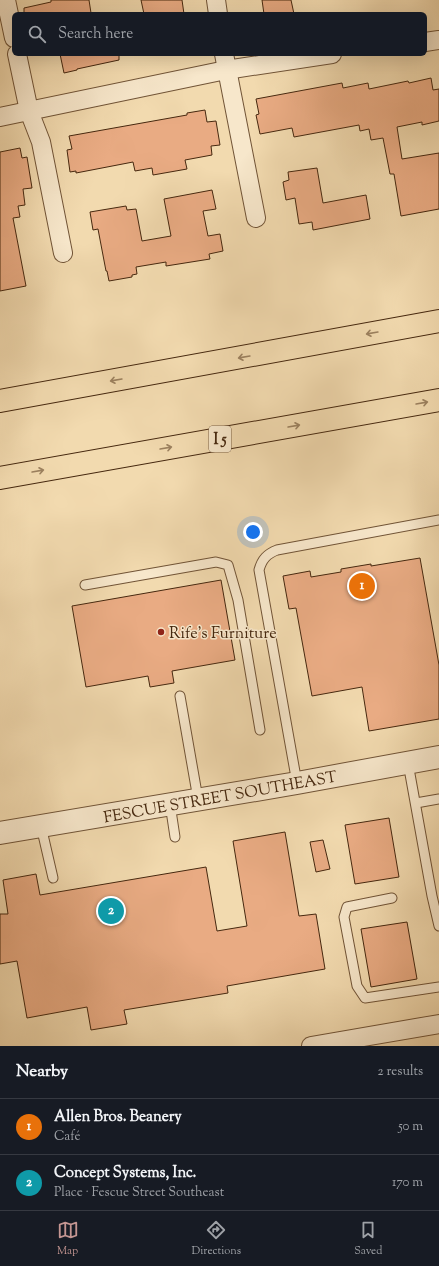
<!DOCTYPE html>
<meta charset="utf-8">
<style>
:root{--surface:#171b24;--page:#242831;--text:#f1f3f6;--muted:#9ea1a6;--line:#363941;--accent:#c59692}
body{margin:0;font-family:"Sorts Mill Goudy",serif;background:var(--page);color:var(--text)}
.you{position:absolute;left:253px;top:532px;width:14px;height:14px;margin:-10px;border:3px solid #fff;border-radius:50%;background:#1a73e8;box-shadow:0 0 0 6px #1a73e833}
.badge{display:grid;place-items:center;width:26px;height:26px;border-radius:50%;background:var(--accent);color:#fff;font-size:13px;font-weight:700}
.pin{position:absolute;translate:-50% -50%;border:2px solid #fff;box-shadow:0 1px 4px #0006}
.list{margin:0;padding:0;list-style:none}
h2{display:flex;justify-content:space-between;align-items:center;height:52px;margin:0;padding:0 16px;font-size:17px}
h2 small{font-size:13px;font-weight:400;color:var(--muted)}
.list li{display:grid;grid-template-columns:26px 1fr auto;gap:12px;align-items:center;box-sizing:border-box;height:56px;padding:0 16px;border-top:1px solid var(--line)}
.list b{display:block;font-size:15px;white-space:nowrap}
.list p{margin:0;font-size:13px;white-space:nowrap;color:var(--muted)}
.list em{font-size:13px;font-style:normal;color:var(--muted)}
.icon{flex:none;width:22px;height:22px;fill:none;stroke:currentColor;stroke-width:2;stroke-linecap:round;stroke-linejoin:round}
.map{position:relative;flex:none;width:439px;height:1046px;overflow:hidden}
.search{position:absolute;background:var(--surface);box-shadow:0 4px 16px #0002;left:12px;right:12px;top:12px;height:44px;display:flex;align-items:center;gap:10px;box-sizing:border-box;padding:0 14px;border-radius:6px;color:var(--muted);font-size:15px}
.sheet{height:164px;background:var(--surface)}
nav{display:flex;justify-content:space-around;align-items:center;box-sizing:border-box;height:56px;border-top:1px solid var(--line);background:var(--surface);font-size:11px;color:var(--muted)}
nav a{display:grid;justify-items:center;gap:2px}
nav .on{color:var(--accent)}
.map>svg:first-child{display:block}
.building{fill:#e9ab83;stroke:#46280f}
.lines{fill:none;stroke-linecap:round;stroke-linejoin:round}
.service-casing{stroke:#715437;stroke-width:11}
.minor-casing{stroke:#715437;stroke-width:20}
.tertiary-casing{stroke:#715437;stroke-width:24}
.motorway-casing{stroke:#46280f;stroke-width:24}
.service{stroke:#f7e7cb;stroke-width:9}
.minor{stroke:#f7e7cb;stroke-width:18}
.tertiary{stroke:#f7e7cb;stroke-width:22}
.motorway{stroke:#f2daaf;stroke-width:22}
.oneway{stroke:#9c815f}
.poi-dot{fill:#8f2418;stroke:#f7e7cb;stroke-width:1.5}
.labels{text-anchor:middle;stroke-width:3;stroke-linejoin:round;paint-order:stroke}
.shield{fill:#f7e7cb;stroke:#7b6147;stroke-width:1}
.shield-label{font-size:15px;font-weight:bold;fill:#46280f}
.poi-label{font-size:16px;fill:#46280f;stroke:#f7e7cb;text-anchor:start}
.street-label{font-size:16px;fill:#46280f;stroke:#f7e7cb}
</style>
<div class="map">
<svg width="439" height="1046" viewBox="0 0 439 1046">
<rect width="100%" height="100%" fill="#f2daaf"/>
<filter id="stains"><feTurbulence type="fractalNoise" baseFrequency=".005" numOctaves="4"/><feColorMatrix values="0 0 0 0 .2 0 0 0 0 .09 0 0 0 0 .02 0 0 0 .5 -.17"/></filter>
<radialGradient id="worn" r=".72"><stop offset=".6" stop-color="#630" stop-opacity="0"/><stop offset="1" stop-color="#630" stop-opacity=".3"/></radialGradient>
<g class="building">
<path d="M 51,0 L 89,0 L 91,13 L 84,14 L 24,14 L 24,8 L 51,2 Z"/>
<path d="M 141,0 L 182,0 L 184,14 L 144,14 Z"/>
<path d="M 262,0 L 291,0 L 294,14 L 264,14 Z"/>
<path d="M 60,54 L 119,54 L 119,60 L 77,69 L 77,70 L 64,73 Z"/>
<path d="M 431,78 L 433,90 L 439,89 L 439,121 L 422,125 L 422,122 L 397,127 L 402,159 L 439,153 L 439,209 L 401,216 L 394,174 L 390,174 L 383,138 L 371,140 L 369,129 L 360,131 L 359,125 L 294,137 L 292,128 L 260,134 L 256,115 L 259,114 L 256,99 L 342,83 L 343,88 L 368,83 L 369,89 L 408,81 L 409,83 Z"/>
<path d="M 205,110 L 207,122 L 216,121 L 220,145 L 211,146 L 212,155 L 185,160 L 187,169 L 153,175 L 152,168 L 135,171 L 133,162 L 76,173 L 76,171 L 70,172 L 67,150 L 72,149 L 69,136 L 187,115 L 187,113 Z"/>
<path d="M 20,148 L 22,158 L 27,157 L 32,188 L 23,189 L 25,205 L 18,206 L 20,217 L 13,218 L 26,286 L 0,291 L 0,152 Z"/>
<path d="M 317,168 L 323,203 L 366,195 L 370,219 L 313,230 L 312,222 L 299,224 L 295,198 L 286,200 L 283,182 L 289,180 L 288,172 Z"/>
<path d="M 212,190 L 216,209 L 203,211 L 208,236 L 220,234 L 223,251 L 209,254 L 210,259 L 166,266 L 166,262 L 136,267 L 137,274 L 132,275 L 132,277 L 109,281 L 107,271 L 106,271 L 98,229 L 93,230 L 90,212 L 126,206 L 127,210 L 136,209 L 142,241 L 171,236 L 164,199 Z"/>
<path d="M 420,558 L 439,665 L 439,719 L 369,731 L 362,687 L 312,696 L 296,608 L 289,609 L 283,576 L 310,571 L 311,577 L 341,572 L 341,569 L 371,564 L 371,566 Z"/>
<path d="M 221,580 L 235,660 L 172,671 L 174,683 L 150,687 L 148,676 L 86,687 L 72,606 Z"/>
<path d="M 389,818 L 399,877 L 355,884 L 345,825 Z"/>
<path d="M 285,832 L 299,916 L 316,914 L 325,969 L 227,986 L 228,993 L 124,1010 L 127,1024 L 91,1030 L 87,1007 L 27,1018 L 17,961 L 0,964 L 0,914 L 8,914 L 3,880 L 36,874 L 40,895 L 206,867 L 217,931 L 247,926 L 233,841 Z"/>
<path d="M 323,840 L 330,869 L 316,872 L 310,842 Z"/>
<path d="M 407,922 L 417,979 L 371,987 L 361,929 Z"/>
</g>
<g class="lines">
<defs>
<g id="service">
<path d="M 85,585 L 216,562 L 228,565 L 238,600 L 260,730"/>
<path d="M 180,696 L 198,799"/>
<path d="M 408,763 L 432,896 L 439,926"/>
<path d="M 297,783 L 259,570 C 262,559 267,554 277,550 L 439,520"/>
<path d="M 416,803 L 439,799"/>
<path d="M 170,804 L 175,837"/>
<path d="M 41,826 L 53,878"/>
<path d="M 392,898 L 347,907 L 344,917 L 357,986 L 365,998 L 439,987"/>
</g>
<g id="minor">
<path d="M 6,0 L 14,38"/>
<path d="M 216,0 L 218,14"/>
<path d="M 425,42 L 439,40"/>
<path d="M 17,54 L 29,111 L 41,142 L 63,253"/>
<path d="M 224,54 L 256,218"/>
<path d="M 0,117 L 226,70 L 332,54"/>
<path d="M 311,1046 L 439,1024"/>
</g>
<path id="tertiary" d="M 0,833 L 297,783 L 439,757"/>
<g id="motorway">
<path d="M 0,401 L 439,321"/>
<path d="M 0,478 L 439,400"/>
</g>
</defs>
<use href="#service" class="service-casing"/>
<use href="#minor" class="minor-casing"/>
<use href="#tertiary" class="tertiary-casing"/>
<use href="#motorway" class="motorway-casing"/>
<use href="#service" class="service"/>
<use href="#minor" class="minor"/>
<use href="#tertiary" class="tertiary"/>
<use href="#motorway" class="motorway"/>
</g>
<defs><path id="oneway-shaft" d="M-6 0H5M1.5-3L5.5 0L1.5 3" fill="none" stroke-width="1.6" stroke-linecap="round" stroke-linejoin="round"/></defs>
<g class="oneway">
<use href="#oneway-shaft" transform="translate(372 333) rotate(170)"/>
<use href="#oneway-shaft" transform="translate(244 357) rotate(170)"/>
<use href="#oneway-shaft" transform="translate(116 380) rotate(170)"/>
<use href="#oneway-shaft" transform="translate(422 403) rotate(-10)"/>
<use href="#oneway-shaft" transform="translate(294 426) rotate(-10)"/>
<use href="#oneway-shaft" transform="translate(166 448) rotate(-10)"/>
<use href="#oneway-shaft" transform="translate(38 471) rotate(-10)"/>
</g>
<circle class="poi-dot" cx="161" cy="632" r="4"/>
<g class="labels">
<rect class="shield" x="209" y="426" width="22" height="26" rx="3"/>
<g class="shield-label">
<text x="220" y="444">I 5</text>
</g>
<g class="poi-label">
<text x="169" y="638">Rife’s Furniture</text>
</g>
<g class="street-label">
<text transform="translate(220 796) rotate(-10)" y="6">FESCUE STREET SOUTHEAST</text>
</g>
</g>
<rect width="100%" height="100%" filter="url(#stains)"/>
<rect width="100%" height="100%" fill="url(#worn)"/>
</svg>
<div class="you"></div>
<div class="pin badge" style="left:362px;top:586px;background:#e8710a">1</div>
<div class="pin badge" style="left:111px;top:911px;background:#0f9aa8">2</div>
<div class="search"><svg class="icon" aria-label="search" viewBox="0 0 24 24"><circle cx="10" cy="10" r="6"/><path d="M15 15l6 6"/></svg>Search here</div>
</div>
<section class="sheet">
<h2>Nearby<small>2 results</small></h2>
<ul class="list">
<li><span class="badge" style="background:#e8710a">1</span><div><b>Allen Bros. Beanery</b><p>Café</p></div><em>50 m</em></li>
<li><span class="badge" style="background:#0f9aa8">2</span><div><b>Concept Systems, Inc.</b><p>Place · Fescue Street Southeast</p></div><em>170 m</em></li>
</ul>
</section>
<nav>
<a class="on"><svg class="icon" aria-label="map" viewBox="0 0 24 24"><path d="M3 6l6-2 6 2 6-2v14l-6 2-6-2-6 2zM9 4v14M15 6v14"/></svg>Map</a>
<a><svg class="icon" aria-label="directions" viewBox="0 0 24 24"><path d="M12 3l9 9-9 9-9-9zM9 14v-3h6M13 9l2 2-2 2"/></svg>Directions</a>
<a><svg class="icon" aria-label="saved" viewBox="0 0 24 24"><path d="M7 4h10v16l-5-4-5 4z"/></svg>Saved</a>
</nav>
